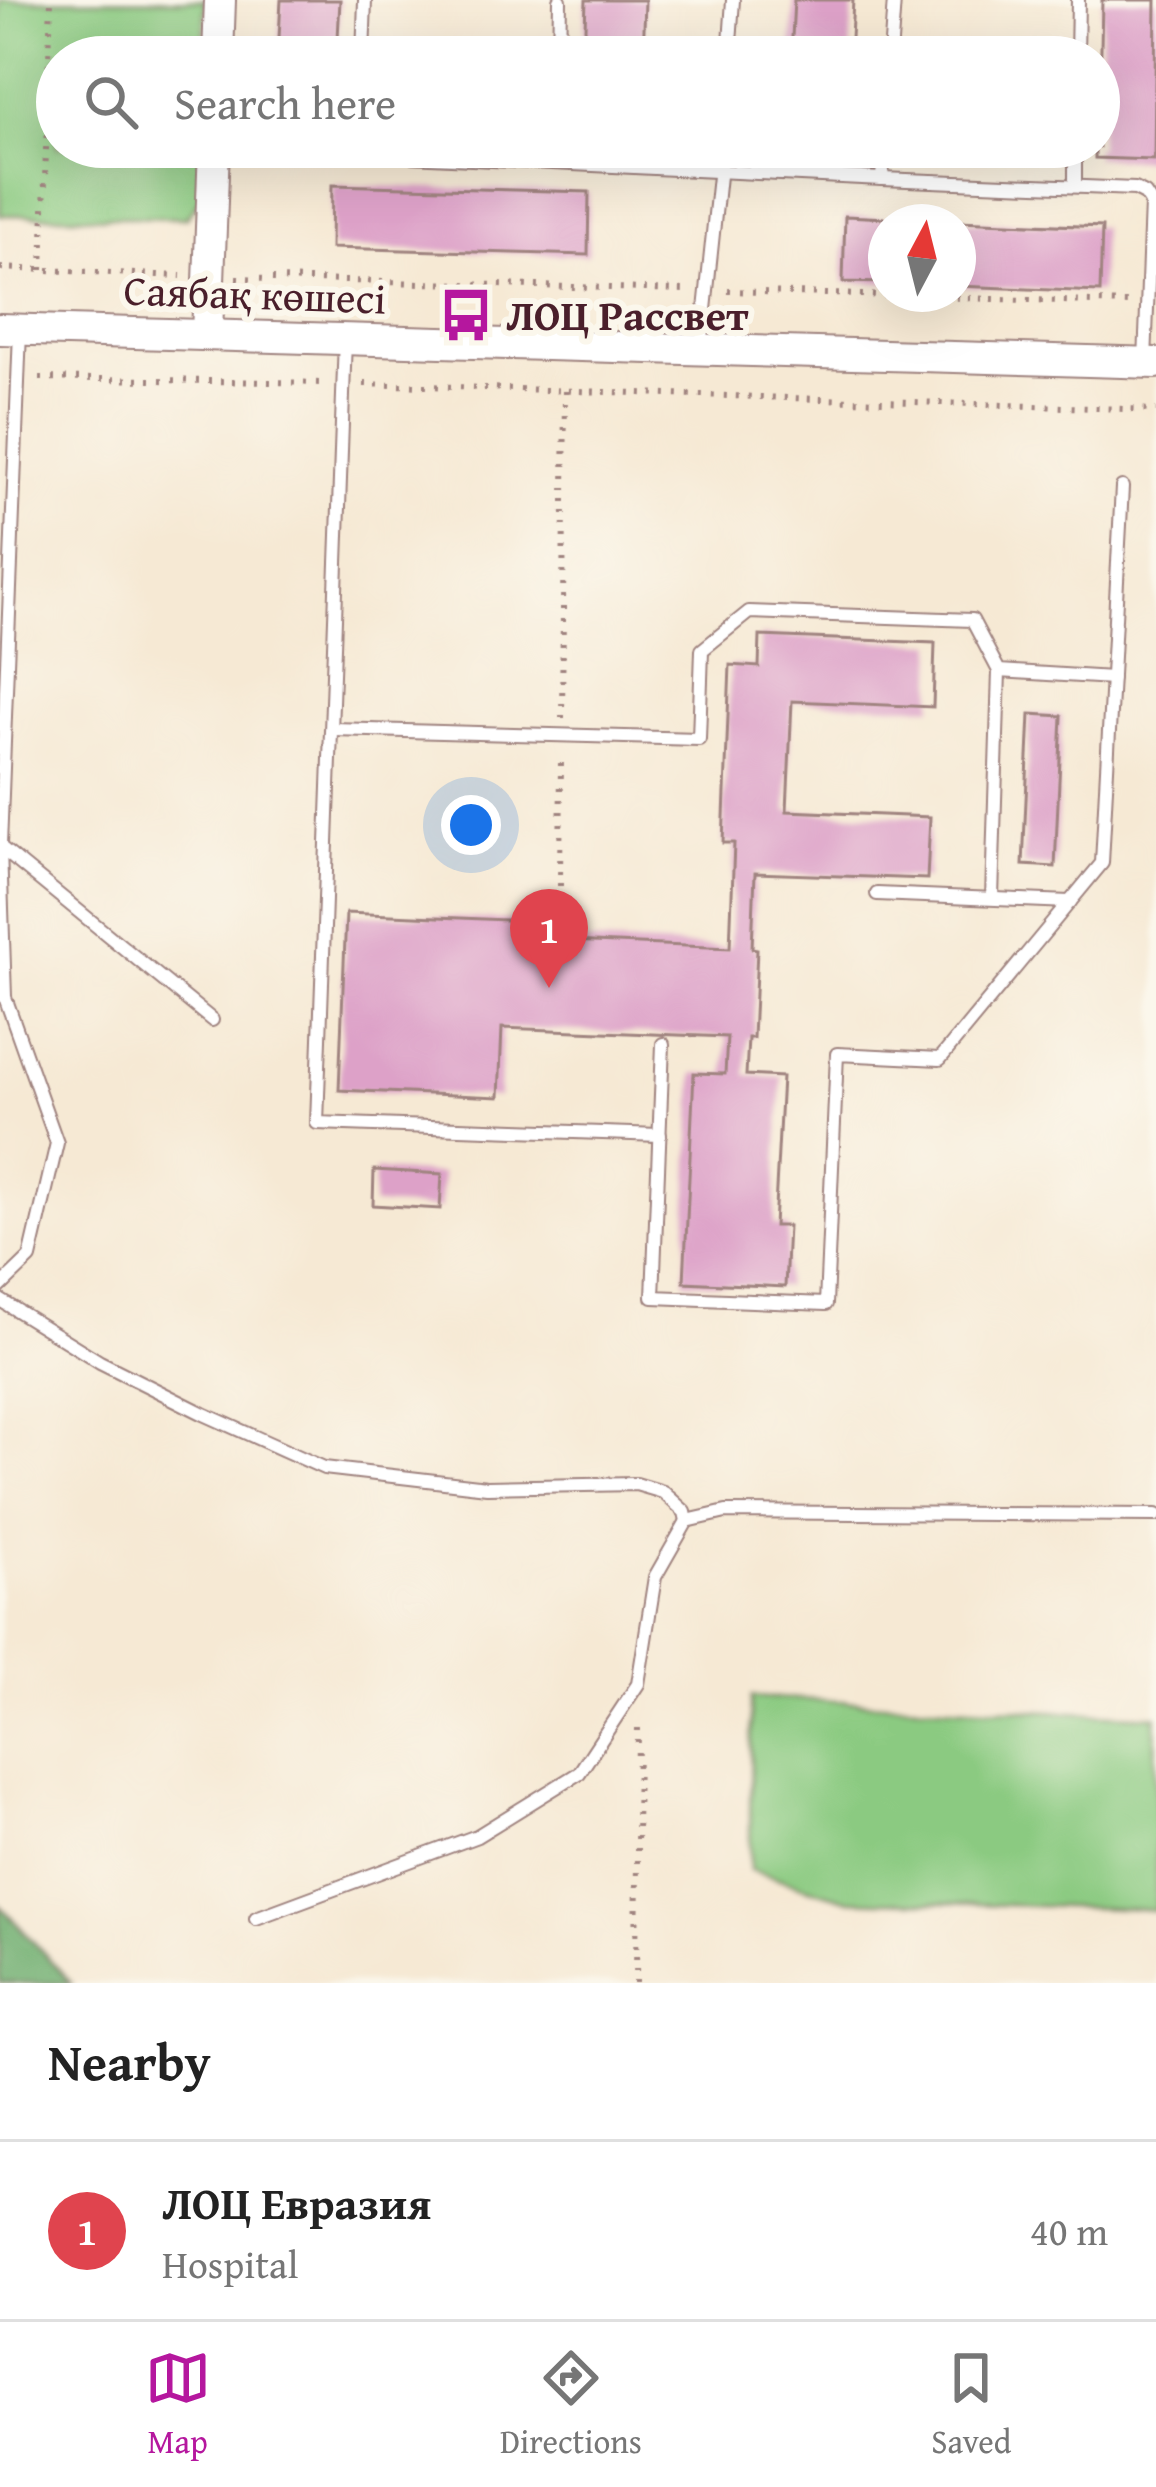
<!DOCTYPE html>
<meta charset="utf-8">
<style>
:root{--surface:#fff;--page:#f2f2f2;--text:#222;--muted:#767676;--line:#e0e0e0;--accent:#b5179e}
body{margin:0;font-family:"Gentium Book Plus",serif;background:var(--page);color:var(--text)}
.compass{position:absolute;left:868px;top:204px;width:108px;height:108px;border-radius:50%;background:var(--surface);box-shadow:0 12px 48px #0002;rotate:7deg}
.you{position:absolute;left:471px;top:825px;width:42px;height:42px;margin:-30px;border:9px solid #fff;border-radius:50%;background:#1a73e8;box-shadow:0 0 0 18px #1a73e833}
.badge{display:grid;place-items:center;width:78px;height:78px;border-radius:50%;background:var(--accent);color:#fff;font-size:39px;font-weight:700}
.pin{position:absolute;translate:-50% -99px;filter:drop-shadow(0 3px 6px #0008)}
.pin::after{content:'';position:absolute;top:63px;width:42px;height:36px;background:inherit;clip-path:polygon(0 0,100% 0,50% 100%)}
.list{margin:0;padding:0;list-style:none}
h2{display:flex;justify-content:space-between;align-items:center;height:156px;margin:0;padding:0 48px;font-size:51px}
h2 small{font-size:39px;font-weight:400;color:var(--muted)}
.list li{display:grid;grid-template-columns:78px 1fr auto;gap:36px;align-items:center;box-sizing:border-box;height:180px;padding:0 48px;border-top:3px solid var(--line)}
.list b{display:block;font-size:45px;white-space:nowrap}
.list p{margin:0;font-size:39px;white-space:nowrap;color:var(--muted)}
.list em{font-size:39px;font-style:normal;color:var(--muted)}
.icon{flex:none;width:66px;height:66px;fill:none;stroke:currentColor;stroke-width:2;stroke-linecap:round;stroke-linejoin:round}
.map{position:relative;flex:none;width:1156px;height:1983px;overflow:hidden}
.search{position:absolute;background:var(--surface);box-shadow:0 12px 48px #0002;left:36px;right:36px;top:36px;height:132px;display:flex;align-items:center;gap:30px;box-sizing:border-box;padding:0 42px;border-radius:66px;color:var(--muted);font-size:45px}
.sheet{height:336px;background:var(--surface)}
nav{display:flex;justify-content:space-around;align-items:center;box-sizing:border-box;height:168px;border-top:3px solid var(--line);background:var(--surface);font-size:33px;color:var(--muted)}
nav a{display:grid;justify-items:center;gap:6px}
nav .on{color:var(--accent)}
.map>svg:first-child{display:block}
.green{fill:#8bca81;stroke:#6a7456;stroke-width:3}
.forest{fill:#70ae6f;stroke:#5d664d;stroke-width:3}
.building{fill:#dda1c8}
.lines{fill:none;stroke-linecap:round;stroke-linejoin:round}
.service-casing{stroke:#a08480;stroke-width:16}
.tertiary-casing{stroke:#a08480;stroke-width:34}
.path{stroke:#a08480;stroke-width:6;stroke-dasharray:3 9;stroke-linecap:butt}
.service{stroke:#fff;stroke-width:12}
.tertiary{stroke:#fff;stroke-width:30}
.labels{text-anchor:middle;stroke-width:12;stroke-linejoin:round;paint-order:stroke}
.street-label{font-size:42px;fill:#4a1f2b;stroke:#fbf7ec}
.poi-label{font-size:42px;font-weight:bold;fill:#4a1f2b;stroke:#fbf7ec;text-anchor:start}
</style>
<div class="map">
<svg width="1156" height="1983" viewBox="0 0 1156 1983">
<rect width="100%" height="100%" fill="#fbf7ec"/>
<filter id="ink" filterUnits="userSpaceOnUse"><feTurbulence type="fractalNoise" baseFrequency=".00833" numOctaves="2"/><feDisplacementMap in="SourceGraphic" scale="24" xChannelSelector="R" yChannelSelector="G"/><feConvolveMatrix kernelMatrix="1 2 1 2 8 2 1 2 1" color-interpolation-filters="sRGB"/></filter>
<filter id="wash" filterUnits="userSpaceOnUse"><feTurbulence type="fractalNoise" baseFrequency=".004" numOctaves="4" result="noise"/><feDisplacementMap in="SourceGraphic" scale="48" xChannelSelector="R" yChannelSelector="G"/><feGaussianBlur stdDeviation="2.7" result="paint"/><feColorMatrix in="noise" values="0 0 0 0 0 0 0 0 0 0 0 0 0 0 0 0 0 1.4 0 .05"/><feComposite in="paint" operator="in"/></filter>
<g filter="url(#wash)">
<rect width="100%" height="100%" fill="#f6e9d4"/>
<g class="green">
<path d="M 0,0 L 205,0 L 205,57 L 57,57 L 57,147 L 203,147 L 203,197 L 185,218 L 0,215 Z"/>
<path d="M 751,1697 L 1156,1716 L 1156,1910 L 849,1900 L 750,1870 Z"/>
</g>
<path class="forest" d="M 0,1905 L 71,1983 L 0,1983 Z"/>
<g id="blocks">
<g class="building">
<path d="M 281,0 L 340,0 L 337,57 L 278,57 Z"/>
<path d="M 586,0 L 645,0 L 643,57 L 584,57 Z"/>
<path d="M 794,0 L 853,0 L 850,57 L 791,57 Z"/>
<path d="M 1102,0 L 1156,0 L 1154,160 L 1095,158 L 1095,147 L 1099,147 Z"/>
<path d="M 332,185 L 589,192 L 588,255 L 331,248 Z"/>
<path d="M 845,216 L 886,218 L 886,283 L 843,282 Z"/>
<path d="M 958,221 L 1102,227 L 1100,292 L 958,286 Z"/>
<path d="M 760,636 L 935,643 L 933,707 L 792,701 L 787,811 L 930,817 L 927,879 L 755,873 L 752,948 L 757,949 L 753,1038 L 748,1038 L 746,1075 L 782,1077 L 774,1226 L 788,1226 L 785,1287 L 684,1282 L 694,1073 L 725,1074 L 727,1037 L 502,1028 L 499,1097 L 339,1090 L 346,913 L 526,921 L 525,939 L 730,948 L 734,843 L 723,843 L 730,665 L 759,667 Z"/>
<path d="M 1030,714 L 1062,716 L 1055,867 L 1023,865 Z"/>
<path d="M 374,1170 L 442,1174 L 440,1209 L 373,1205 Z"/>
</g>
</g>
</g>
<g filter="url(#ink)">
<use href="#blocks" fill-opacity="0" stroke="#a08480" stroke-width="3"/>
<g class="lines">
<defs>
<g id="service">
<path d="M 363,57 L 365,0"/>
<path d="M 559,57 L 560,0"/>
<path d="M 729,57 L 733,0"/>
<path d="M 890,57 L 894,0"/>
<path d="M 1077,57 L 1078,0"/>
<path d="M 370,147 L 389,155 L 882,179"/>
<path d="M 884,147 L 882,179 L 1135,189 L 1145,194 L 1151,203 L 1145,362"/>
<path d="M 1075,186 L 1075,147"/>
<path d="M 345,339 L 317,1123 L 660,1135"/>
<path d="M 701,348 L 722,147"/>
<path d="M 333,729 L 699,739 L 702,650 L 749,612 L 972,620 L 999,671 L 1112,678"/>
<path d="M 0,845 L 20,331"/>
<path d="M 0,847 L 212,1020"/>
<path d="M 0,849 L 5,997 L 57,1143 L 30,1258 L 0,1287"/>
<path d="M 877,894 L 1070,902"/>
<path d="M 992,898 L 999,671"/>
<path d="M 663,1044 L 653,1297 L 826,1304 L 837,1054 L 940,1059 L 1102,863 L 1122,487"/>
<path d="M 0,1300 L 100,1362 L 204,1414 L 324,1468 L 487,1487 L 636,1484 L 663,1492 L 685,1512 L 687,1521"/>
<path d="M 256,1918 L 477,1836 L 579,1773 L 638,1684 L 655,1577 L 687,1521 L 726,1512 L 1156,1515"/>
</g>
<g id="tertiary">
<path d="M 218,57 L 220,0"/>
<path d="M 0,329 L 1156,363"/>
<path d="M 207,335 L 214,147"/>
</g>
</defs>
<use href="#service" class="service-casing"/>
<use href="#tertiary" class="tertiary-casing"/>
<g class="path">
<path d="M 0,268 L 181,276"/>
<path d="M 42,270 L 51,0"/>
<path d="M 236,278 L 685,290"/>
<path d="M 728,291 L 1128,303"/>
<path d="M 40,378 L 326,383"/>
<path d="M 364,384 L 1156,410"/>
<path d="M 562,718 L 565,389"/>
<path d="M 560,886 L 561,755"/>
<path d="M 636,1983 L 638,1723"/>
</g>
<use href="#service" class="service"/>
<use href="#tertiary" class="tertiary"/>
</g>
</g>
<defs>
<symbol id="bus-bare" viewBox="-9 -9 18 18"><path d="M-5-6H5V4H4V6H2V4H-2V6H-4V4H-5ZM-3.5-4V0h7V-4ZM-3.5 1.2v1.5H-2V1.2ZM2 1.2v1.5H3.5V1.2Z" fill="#b5179e" stroke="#fbf7ec" stroke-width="2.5" paint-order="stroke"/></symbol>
</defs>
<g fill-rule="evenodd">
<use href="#bus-bare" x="428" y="277" width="76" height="76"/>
</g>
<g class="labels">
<g class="street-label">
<text transform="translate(255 294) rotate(2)" y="15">Саябақ көшесі</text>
</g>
<g class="poi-label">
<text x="506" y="330">ЛОЦ Рассвет</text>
</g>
</g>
</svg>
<svg class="compass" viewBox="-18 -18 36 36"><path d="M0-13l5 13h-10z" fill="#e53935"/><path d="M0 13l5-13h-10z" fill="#767676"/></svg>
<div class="you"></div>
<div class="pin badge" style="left:549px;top:988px;background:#e0444e">1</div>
<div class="search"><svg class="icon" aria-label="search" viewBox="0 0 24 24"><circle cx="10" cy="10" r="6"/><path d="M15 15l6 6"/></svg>Search here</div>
</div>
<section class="sheet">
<h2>Nearby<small></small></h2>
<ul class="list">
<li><span class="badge" style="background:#e0444e">1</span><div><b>ЛОЦ Евразия</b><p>Hospital</p></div><em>40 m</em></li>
</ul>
</section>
<nav>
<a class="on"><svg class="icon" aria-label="map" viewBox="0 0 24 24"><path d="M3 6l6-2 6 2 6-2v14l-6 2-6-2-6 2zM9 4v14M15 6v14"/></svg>Map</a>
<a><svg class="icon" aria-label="directions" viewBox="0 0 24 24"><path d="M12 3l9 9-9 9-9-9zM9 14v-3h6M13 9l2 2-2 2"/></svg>Directions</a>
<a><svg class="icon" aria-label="saved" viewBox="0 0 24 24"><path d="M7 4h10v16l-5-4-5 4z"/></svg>Saved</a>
</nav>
